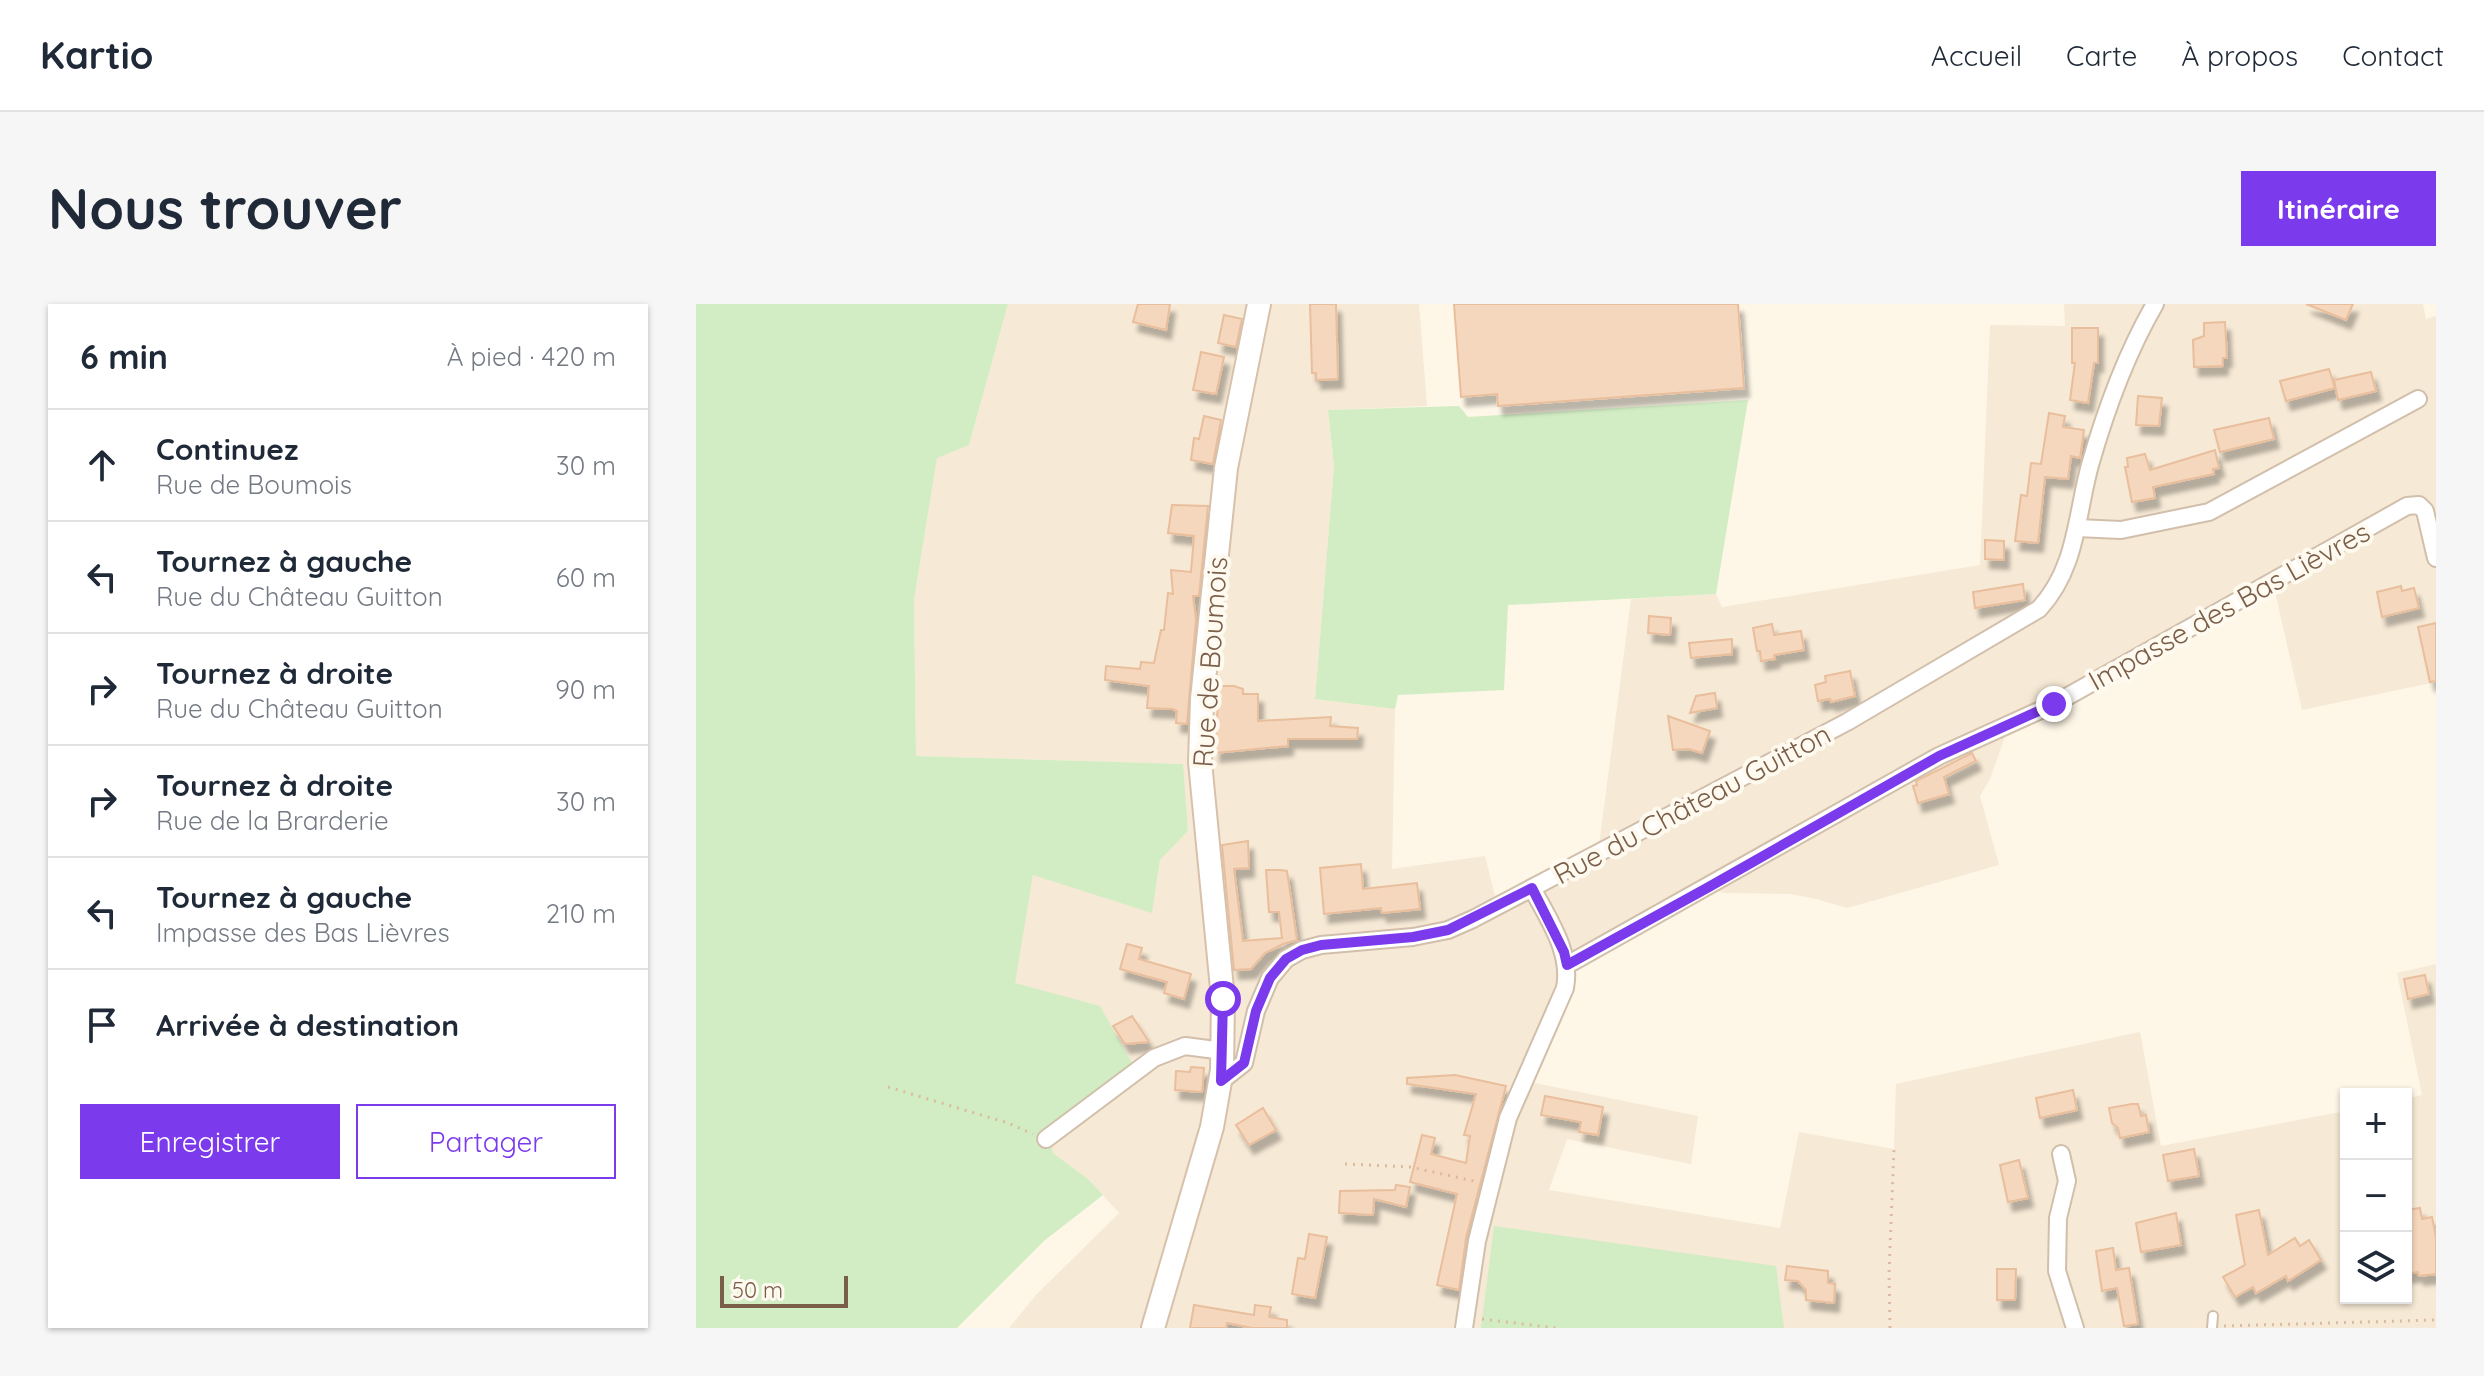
<!DOCTYPE html>
<html lang="fr">
<meta charset="utf-8">
<style>
:root{--surface:#fff;--page:#f6f6f7;--text:#1f2937;--muted:#747a83;--line:#e0e1e3;--accent:#7c3aed}
body{margin:0;font-family:Quicksand,sans-serif;background:var(--page);color:var(--text)}
.controls{position:absolute;right:24px;bottom:24px;display:grid;overflow:hidden;border-radius:0px;box-shadow:0 2px 6px #0004}
.controls button{width:72px;height:72px;display:grid;place-items:center;padding:0;border:0;border-bottom:2px solid var(--line);background:var(--surface);color:var(--text);font:40px sans-serif}
.scale{position:absolute;left:24px;bottom:20px;width:128px;box-sizing:border-box;padding-left:8px;border:4px solid #7a5e49;border-top:0;font-size:22px;line-height:28px;white-space:nowrap;color:#7a5e49;-webkit-text-stroke:6px #fffaef;paint-order:stroke}
.stop{position:absolute;width:24px;height:24px;margin:-18px;border:6px solid #7c3aed;border-radius:50%;background:#fff}
.stop.end{background:#7c3aed;border-color:#fff;box-shadow:0 2px 8px #0008}
.list{margin:0;padding:0;list-style:none}
h2{display:flex;justify-content:space-between;align-items:center;height:104px;margin:0;padding:0 32px;font-size:34px}
h2 small{font-size:26px;font-weight:400;color:var(--muted)}
.list li{display:grid;grid-template-columns:52px 1fr auto;gap:24px;align-items:center;box-sizing:border-box;height:112px;padding:0 32px;border-top:2px solid var(--line)}
.list b{display:block;font-size:30px;white-space:nowrap}
.list p{margin:0;font-size:26px;white-space:nowrap;color:var(--muted)}
.list em{font-size:26px;font-style:normal;color:var(--muted)}
.actions{display:flex;gap:16px;padding:24px 32px}
.actions a{flex:1;padding:18px 0;border:2px solid var(--accent);border-radius:0px;text-align:center;font-size:28px;color:var(--accent)}
.actions .main{background:var(--accent);color:#fff}
.icon{flex:none;width:44px;height:44px;fill:none;stroke:currentColor;stroke-width:2;stroke-linecap:round;stroke-linejoin:round}
.map{position:relative;flex:none;width:1740px;height:1024px;overflow:hidden;border-radius:0px}
header{display:flex;align-items:center;gap:48px;box-sizing:border-box;height:112px;padding:0 40px;background:var(--surface);border-bottom:2px solid var(--line)}
header strong{font-size:38px}
nav{display:flex;gap:44px;margin-inline-start:auto;font-size:28px}
.intro{display:flex;align-items:center;justify-content:space-between;box-sizing:border-box;height:192px;padding:0 48px}
h1{margin:0;font-size:56px}
.button{padding:20px 36px;border-radius:0px;background:var(--accent);color:#fff;font-size:28px;font-weight:700}
main{display:flex;gap:48px;padding:0 48px}
aside{flex:1;background:var(--surface);border-radius:0px;box-shadow:0 2px 6px #0004}
.map>svg:first-child{display:block}
.residential{fill:#f6e9d5}
.green{fill:#d2edc4}
.building{fill:#f5d7bd;stroke:#e9be9c;stroke-width:2;filter:url(#shadow)}
.lines{fill:none;stroke-linecap:round;stroke-linejoin:round}
.lane-casing{stroke:#d1bfab;stroke-width:12}
.street-casing{stroke:#d1bfab;stroke-width:20}
.secondary-casing{stroke:#d7c1ab;stroke-width:26}
.path{stroke:#dbba9f;stroke-width:3;stroke-dasharray:2 6;stroke-linecap:butt}
.lane{stroke:#fff;stroke-width:8}
.street{stroke:#fff;stroke-width:16}
.secondary{stroke:#fff;stroke-width:22}
.route{stroke:#7c3aed;stroke-width:10}
.labels{text-anchor:middle;stroke-width:8;stroke-linejoin:round;paint-order:stroke}
.street-label{font-size:28px;fill:#7a5e49;stroke:#fffaef}
</style>
<header>
<strong>Kartio</strong>
<nav><a>Accueil</a><a>Carte</a><a>À propos</a><a>Contact</a></nav>
</header>
<div class="intro"><h1>Nous trouver</h1><a class="button">Itinéraire</a></div>
<main>
<aside>
<h2>6 min<small>À pied · 420 m</small></h2>
<ul class="list">
<li><svg class="icon" aria-label="ahead" viewBox="0 0 24 24"><path d="M12 20V5M6 11l6-6 6 6"/></svg><div><b>Continuez</b><p>Rue de Boumois</p></div><em>30 m</em></li>
<li><svg class="icon" aria-label="left" viewBox="0 0 24 24"><path d="M17 20v-9H6M10 6l-5 5 5 5"/></svg><div><b>Tournez à gauche</b><p>Rue du Château Guitton</p></div><em>60 m</em></li>
<li><svg class="icon" aria-label="right" viewBox="0 0 24 24"><path d="M7 20v-9h11M14 6l5 5-5 5"/></svg><div><b>Tournez à droite</b><p>Rue du Château Guitton</p></div><em>90 m</em></li>
<li><svg class="icon" aria-label="right" viewBox="0 0 24 24"><path d="M7 20v-9h11M14 6l5 5-5 5"/></svg><div><b>Tournez à droite</b><p>Rue de la Brarderie</p></div><em>30 m</em></li>
<li><svg class="icon" aria-label="left" viewBox="0 0 24 24"><path d="M17 20v-9H6M10 6l-5 5 5 5"/></svg><div><b>Tournez à gauche</b><p>Impasse des Bas Lièvres</p></div><em>210 m</em></li>
<li><svg class="icon" aria-label="arrive" viewBox="0 0 24 24"><path d="M6 21V4h12l-3 4 3 4H6"/></svg><div><b>Arrivée à destination</b></div></li>
</ul>
<div class="actions"><a class="main">Enregistrer</a><a>Partager</a></div>
</aside>
<div class="map">
<svg width="1740" height="1024" viewBox="0 0 1740 1024">
<defs>
<filter id="shadow"><feDropShadow dx="5" dy="9" stdDeviation="2" flood-color="#0004"/></filter>
</defs>
<rect width="100%" height="100%" fill="#fef6e7"/>
<path class="residential" d="M 312,0 L 723,0 L 731,102 L 632,106 L 638,162 L 619,395 L 699,405 L 696,565 L 789,552 L 799,592 L 903,542 L 935,295 L 1020,290 L 1026,303 L 1284,261 L 1294,21 L 1369,22 L 1368,0 L 1727,0 L 1730,15 L 1740,12 L 1740,378 L 1606,406 L 1577,279 L 1313,421 L 1294,475 L 1284,492 L 1303,561 L 1151,604 L 1120,595 L 1094,590 L 1028,589 L 1011,584 L 871,661 L 829,777 L 1002,812 L 995,860 L 871,835 L 853,886 L 1084,924 L 1103,828 L 1198,845 L 1200,780 L 1444,728 L 1465,842 L 1650,807 L 1650,994 L 1710,994 L 1710,795 L 1726,791 L 1701,669 L 1740,660 L 1740,1024 L 313,1024 L 340,991 L 423,909 L 392,875 L 357,849 L 352,825 L 403,702 L 318,680 L 337,570 L 456,608 L 464,556 L 492,527 L 486,460 L 220,452 L 218,296 L 241,153 L 273,141 Z"/>
<g class="green">
<path d="M 0,0 L 312,0 L 273,141 L 241,154 L 218,296 L 220,452 L 487,460 L 492,527 L 464,556 L 456,609 L 337,571 L 319,679 L 404,702 L 437,761 L 352,825 L 357,849 L 392,875 L 407,891 L 348,937 L 261,1024 L 0,1024 Z"/>
<path d="M 1052,96 L 1020,290 L 812,301 L 808,386 L 702,391 L 699,405 L 619,395 L 638,162 L 632,106 L 763,102 L 772,113 Z"/>
<path d="M 798,922 L 1080,962 L 1088,1024 L 785,1024 Z"/>
</g>
<g class="building">
<path d="M 442,0 L 474,0 L 470,26 L 437,18 Z"/>
<path d="M 614,0 L 640,0 L 642,75 L 620,76 L 620,69 L 616,69 Z"/>
<path d="M 758,0 L 1042,0 L 1048,84 L 802,102 L 801,90 L 765,93 Z"/>
<path d="M 1610,0 L 1657,0 L 1650,16 Z"/>
<path d="M 528,11 L 546,15 L 540,43 L 522,39 Z"/>
<path d="M 1529,18 L 1531,54 L 1527,54 L 1527,62 L 1498,63 L 1497,36 L 1508,32 L 1508,19 Z"/>
<path d="M 1376,24 L 1402,24 L 1402,59 L 1398,59 L 1392,99 L 1374,96 L 1379,59 L 1376,59 Z"/>
<path d="M 505,48 L 528,53 L 520,90 L 497,86 Z"/>
<path d="M 1633,65 L 1639,84 L 1590,97 L 1584,77 Z"/>
<path d="M 1675,68 L 1680,87 L 1642,96 L 1638,76 Z"/>
<path d="M 1442,92 L 1466,94 L 1463,122 L 1440,121 Z"/>
<path d="M 1353,109 L 1369,112 L 1367,123 L 1388,126 L 1384,154 L 1375,152 L 1372,175 L 1349,173 L 1342,239 L 1319,237 L 1325,191 L 1331,192 L 1335,159 L 1345,160 Z"/>
<path d="M 508,112 L 525,116 L 517,160 L 495,156 L 498,134 L 503,135 Z"/>
<path d="M 1573,114 L 1578,135 L 1524,148 L 1518,126 Z"/>
<path d="M 1519,146 L 1523,164 L 1517,165 L 1518,170 L 1457,183 L 1459,194 L 1436,198 L 1429,163 L 1432,163 L 1431,154 L 1449,150 L 1454,166 Z"/>
<path d="M 476,201 L 512,202 L 503,292 L 497,292 L 500,315 L 491,420 L 480,419 L 481,407 L 477,405 L 451,404 L 453,382 L 409,376 L 410,362 L 444,365 L 445,358 L 458,359 L 465,326 L 468,326 L 472,289 L 477,290 L 475,266 L 495,268 L 498,232 L 472,229 Z"/>
<path d="M 1289,236 L 1308,237 L 1308,256 L 1289,255 Z"/>
<path d="M 1327,280 L 1329,296 L 1279,304 L 1277,288 Z"/>
<path d="M 1705,282 L 1706,287 L 1718,284 L 1723,304 L 1686,313 L 1681,288 Z"/>
<path d="M 953,312 L 975,314 L 974,331 L 952,329 Z"/>
<path d="M 1740,319 L 1740,377 L 1734,378 L 1722,323 Z"/>
<path d="M 1076,320 L 1078,331 L 1105,327 L 1108,346 L 1078,351 L 1079,355 L 1065,357 L 1064,347 L 1061,347 L 1057,324 Z"/>
<path d="M 1036,335 L 1036,350 L 995,354 L 993,339 Z"/>
<path d="M 1154,367 L 1159,392 L 1135,398 L 1134,395 L 1122,397 L 1119,381 L 1130,378 L 1129,372 Z"/>
<path d="M 523,382 L 538,382 L 547,385 L 547,390 L 562,390 L 562,417 L 635,413 L 634,422 L 662,424 L 661,435 L 592,435 L 592,442 L 519,449 Z"/>
<path d="M 1019,389 L 1021,404 L 994,409 L 1000,392 Z"/>
<path d="M 972,412 L 1014,427 L 1006,449 L 993,445 L 977,446 Z"/>
<path d="M 1276,449 L 1280,457 L 1248,473 L 1253,490 L 1222,499 L 1217,482 L 1221,481 L 1220,477 Z"/>
<path d="M 552,537 L 553,564 L 538,565 L 547,637 L 586,634 L 583,608 L 573,608 L 570,566 L 584,566 L 591,567 L 601,636 L 587,640 L 569,649 L 555,665 L 538,666 L 526,541 Z"/>
<path d="M 665,560 L 667,585 L 721,579 L 724,605 L 686,609 L 685,604 L 628,610 L 624,564 Z"/>
<path d="M 431,640 L 446,644 L 443,655 L 495,670 L 488,695 L 468,689 L 471,678 L 424,665 Z"/>
<path d="M 1729,671 L 1733,690 L 1712,695 L 1708,675 Z"/>
<path d="M 436,712 L 453,738 L 429,740 L 417,722 Z"/>
<path d="M 495,763 L 508,764 L 506,788 L 479,786 L 480,767 L 494,768 Z"/>
<path d="M 759,771 L 810,782 L 770,934 L 763,986 L 741,981 L 761,890 L 714,878 L 726,831 L 739,834 L 735,850 L 770,859 L 774,832 L 768,831 L 780,790 L 711,780 L 711,774 Z"/>
<path d="M 1377,786 L 1381,806 L 1344,814 L 1340,794 Z"/>
<path d="M 849,792 L 907,803 L 902,831 L 883,828 L 885,818 L 845,811 Z"/>
<path d="M 1436,800 L 1442,800 L 1445,812 L 1450,811 L 1453,828 L 1424,834 L 1422,824 L 1416,819 L 1413,804 Z"/>
<path d="M 567,804 L 580,826 L 553,841 L 540,821 Z"/>
<path d="M 1498,845 L 1503,872 L 1472,877 L 1467,851 Z"/>
<path d="M 1323,856 L 1332,894 L 1312,898 L 1304,861 Z"/>
<path d="M 700,881 L 714,883 L 710,903 L 678,895 L 677,911 L 643,909 L 644,887 L 699,886 Z"/>
<path d="M 1724,904 L 1726,915 L 1736,913 L 1740,933 L 1740,970 L 1723,972 L 1722,968 L 1710,970 L 1710,906 Z"/>
<path d="M 1563,906 L 1572,951 L 1599,934 L 1604,942 L 1613,936 L 1625,956 L 1592,977 L 1590,972 L 1560,989 L 1557,983 L 1539,993 L 1527,973 L 1549,961 L 1540,911 Z"/>
<path d="M 1480,909 L 1485,941 L 1445,948 L 1440,919 Z"/>
<path d="M 613,930 L 631,933 L 619,994 L 596,990 L 602,954 L 609,955 Z"/>
<path d="M 1417,944 L 1420,966 L 1433,964 L 1442,1020 L 1428,1022 L 1421,984 L 1406,987 L 1400,947 Z"/>
<path d="M 1091,962 L 1132,967 L 1132,979 L 1139,980 L 1138,999 L 1110,996 L 1110,986 L 1102,977 L 1089,976 Z"/>
<path d="M 1301,965 L 1320,965 L 1319,996 L 1301,996 Z"/>
<path d="M 498,1001 L 558,1011 L 559,1001 L 575,1003 L 573,1013 L 591,1016 L 591,1024 L 556,1024 L 531,1019 L 530,1024 L 494,1024 Z"/>
</g>
<g class="lines">
<defs>
<path id="lane" d="M 1516,1024 L 1517,1012"/>
<g id="street">
<path d="M 1381,224 L 1425,226 L 1513,208 L 1722,95"/>
<path d="M 871,661 L 1243,452 L 1358,400 L 1711,202 L 1723,201 L 1729,207 L 1740,254"/>
<path d="M 525,777 L 548,759 L 560,707 L 574,674 L 590,655 L 606,646 L 625,641 L 717,633 L 752,626 L 777,615 L 1151,418 L 1343,305 C 1381,264 1380,212 1394,161 C 1410,105 1430,50 1459,0"/>
<path d="M 350,835 L 458,754 L 489,742 L 527,747"/>
<path d="M 1365,850 L 1371,877 L 1362,914 L 1361,967 L 1379,1024"/>
<path d="M 768,1024 L 781,937 L 812,814 L 869,684 C 876,648 852,615 836,584"/>
</g>
<path id="secondary" d="M 457,1024 L 516,823 L 526,766 L 527,695 L 504,458 L 506,395 L 530,164 L 563,0"/>
</defs>
<use href="#lane" class="lane-casing"/>
<use href="#street" class="street-casing"/>
<use href="#secondary" class="secondary-casing"/>
<g class="path">
<path d="M 192,783 L 312,819 L 337,830"/>
<path d="M 649,860 L 714,863 L 778,877"/>
<path d="M 786,1015 L 860,1024"/>
<path d="M 1528,1022 L 1740,1016"/>
<path d="M 1194,1024 L 1193,969 L 1198,845"/>
</g>
<use href="#lane" class="lane"/>
<use href="#street" class="street"/>
<use href="#secondary" class="secondary"/>
</g>
<g class="lines">
<path class="route" d="M 527,695 L 525,777 L 548,759 L 560,707 L 574,674 L 590,655 L 606,646 L 625,641 L 717,633 L 752,626 L 836,584 L 868,648 L 871,661 L 1011,584 L 1243,452 L 1358,400"/>
</g>
<g class="labels">
<g class="street-label">
<text transform="translate(1533 302) rotate(-29)" y="10">Impasse des Bas Lièvres</text>
<text transform="translate(514 358) rotate(-86)" y="10">Rue de Boumois</text>
<text transform="translate(996 500) rotate(-28)" y="10">Rue du Château Guitton</text>
</g>
</g>
</svg>
<div class="controls">
<button>+</button>
<button>−</button>
<button><svg class="icon" aria-label="layers" viewBox="0 0 24 24"><path d="M12 4l9 5-9 5-9-5zM3 14l9 5 9-5"/></svg></button>
</div>
<div class="scale">50 m</div>
<div class="stop" style="left:527px;top:695px"></div>
<div class="stop end" style="left:1358px;top:400px"></div>
</div>
</main>
